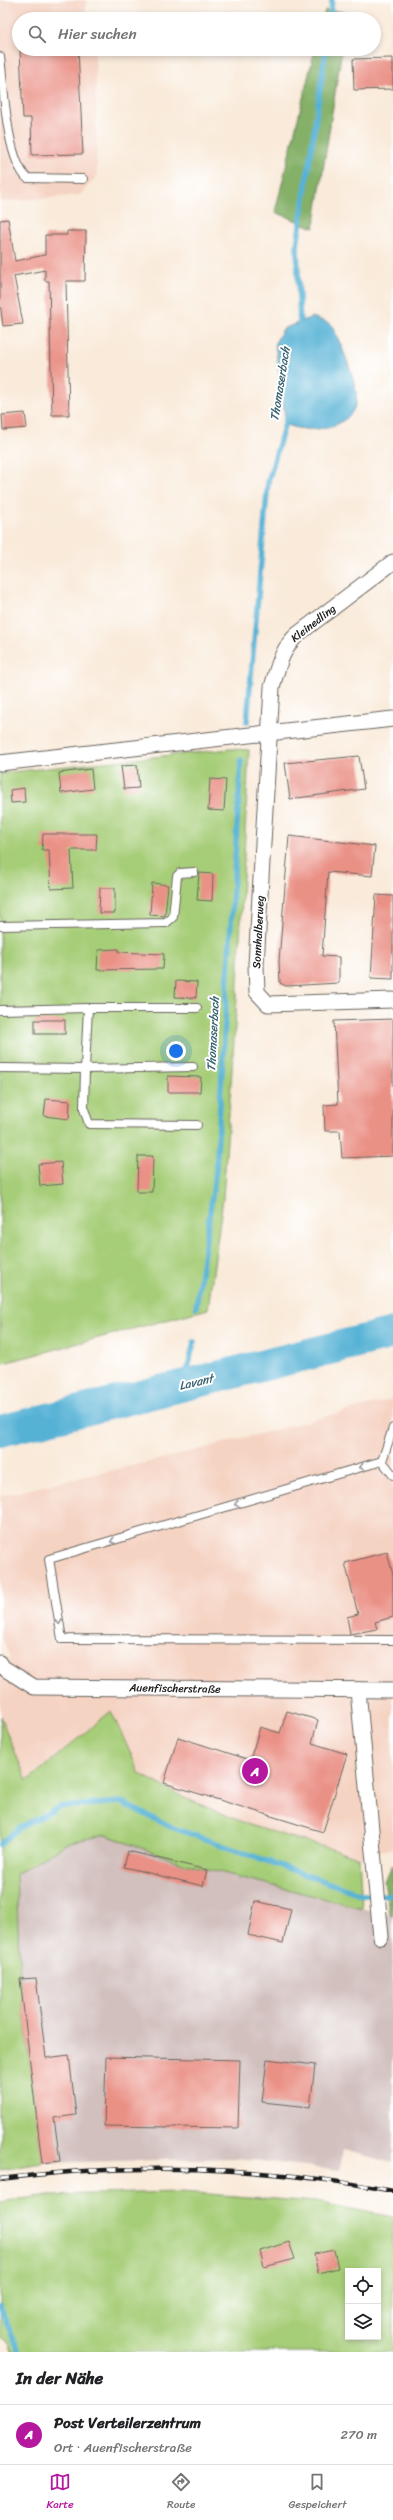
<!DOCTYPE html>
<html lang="de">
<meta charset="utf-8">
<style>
:root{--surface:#fff;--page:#f2f2f2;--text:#202124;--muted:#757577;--line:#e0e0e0;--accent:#b5179e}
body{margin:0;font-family:Sriracha,sans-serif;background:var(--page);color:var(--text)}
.controls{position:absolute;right:12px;bottom:12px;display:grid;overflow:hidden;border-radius:0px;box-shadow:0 2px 6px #0003}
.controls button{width:36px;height:36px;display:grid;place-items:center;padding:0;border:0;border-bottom:1px solid var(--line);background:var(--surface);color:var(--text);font:20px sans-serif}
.you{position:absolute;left:176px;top:1051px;width:14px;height:14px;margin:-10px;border:3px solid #fff;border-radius:50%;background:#1a73e8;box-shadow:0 0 0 6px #1a73e833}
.badge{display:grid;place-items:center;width:26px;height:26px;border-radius:50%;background:var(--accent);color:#fff;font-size:13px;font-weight:700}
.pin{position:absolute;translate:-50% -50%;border:2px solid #fff;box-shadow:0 1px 4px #0006}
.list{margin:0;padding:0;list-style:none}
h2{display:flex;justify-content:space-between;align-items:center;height:52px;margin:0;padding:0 16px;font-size:17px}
h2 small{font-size:13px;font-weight:400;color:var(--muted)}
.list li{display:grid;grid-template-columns:26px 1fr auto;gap:12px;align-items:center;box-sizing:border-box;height:60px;padding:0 16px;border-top:1px solid var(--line)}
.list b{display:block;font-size:15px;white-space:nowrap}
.list p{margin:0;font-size:13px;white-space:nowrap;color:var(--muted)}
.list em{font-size:13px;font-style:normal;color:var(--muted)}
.icon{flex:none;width:22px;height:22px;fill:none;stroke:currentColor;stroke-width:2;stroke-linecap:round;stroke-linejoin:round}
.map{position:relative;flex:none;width:393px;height:2352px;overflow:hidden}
.search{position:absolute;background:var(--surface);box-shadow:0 2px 6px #0003;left:12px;right:12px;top:12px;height:44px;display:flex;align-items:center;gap:10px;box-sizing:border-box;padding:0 14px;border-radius:22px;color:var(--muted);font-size:15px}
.sheet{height:112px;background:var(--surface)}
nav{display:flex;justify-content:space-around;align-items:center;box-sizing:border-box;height:56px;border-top:1px solid var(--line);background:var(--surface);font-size:11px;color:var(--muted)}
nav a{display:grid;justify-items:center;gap:2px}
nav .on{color:var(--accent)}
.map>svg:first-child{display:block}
.built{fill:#f5d3c2}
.industrial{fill:#d1c0bd}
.green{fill:#a6cd77;stroke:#61744a;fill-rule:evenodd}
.forest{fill:#84b068;stroke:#506642}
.water{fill:#57b2d5;stroke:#3a6778}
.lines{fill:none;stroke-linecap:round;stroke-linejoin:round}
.stream{stroke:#57b2d5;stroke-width:5.5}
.river{stroke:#57b2d5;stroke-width:32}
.building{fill:#ea9186}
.service-casing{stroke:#69645e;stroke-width:10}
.minor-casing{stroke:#69645e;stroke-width:17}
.service{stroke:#fff;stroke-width:8}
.minor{stroke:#fff;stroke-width:15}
.rail-casing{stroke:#1c1c1c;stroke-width:4.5}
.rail{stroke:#fff;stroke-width:3;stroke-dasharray:9;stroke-linecap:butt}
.oneway{stroke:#999}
.labels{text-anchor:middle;stroke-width:4;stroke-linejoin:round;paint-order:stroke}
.street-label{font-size:11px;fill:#1c1c1c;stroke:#fff}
.water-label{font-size:12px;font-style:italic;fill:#37606f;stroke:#fff}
</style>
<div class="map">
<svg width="393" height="2352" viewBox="0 0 393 2352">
<rect width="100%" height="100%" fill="#fff"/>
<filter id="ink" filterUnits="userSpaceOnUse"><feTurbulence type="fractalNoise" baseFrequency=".025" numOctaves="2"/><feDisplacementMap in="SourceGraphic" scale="8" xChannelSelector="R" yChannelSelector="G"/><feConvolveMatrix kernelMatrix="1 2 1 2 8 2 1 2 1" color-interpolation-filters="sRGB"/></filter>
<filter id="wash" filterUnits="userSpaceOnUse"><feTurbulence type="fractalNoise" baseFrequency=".012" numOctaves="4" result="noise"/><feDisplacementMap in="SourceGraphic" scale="16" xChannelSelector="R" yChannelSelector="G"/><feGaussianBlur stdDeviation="0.9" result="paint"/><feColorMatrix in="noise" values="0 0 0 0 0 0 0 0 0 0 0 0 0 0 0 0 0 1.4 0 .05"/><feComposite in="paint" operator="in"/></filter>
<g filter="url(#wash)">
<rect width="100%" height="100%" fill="#f9ead9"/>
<g class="built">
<path d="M 0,0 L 86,0 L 86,19 L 19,19 L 19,49 L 95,49 L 97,176 L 80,195 L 0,202 Z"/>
<path d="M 393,1399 L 393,1848 L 359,1857 L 252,1826 L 187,1799 L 140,1774 L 111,1711 L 26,1781 L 0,1716 L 0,1668 L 10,1658 L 0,1632 L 0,1496 L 170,1457 Z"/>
</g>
<path class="industrial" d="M 106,1835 L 179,1862 L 393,1916 L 393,2163 L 343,2150 L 340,2170 L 235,2158 L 42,2163 L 20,1979 L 16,1874 L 69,1842 Z"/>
<g class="green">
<path d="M 230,749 L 249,750 L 238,983 L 223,1198 L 208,1309 L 0,1364 L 0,773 Z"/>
<path d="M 111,1711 L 140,1774 L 187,1799 L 252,1826 L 359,1857 L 362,1908 L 179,1862 L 106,1835 L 69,1842 L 16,1874 L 20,1979 L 42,2163 L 0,2170 L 0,1716 L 27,1781 Z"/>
<path d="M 181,2192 L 316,2202 L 393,2217 L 393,2352 L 12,2352 L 8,2343 L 0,2338 L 0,2202 L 49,2195 ZM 348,2271 L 378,2271 L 378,2337 L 348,2337 Z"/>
</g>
<g class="forest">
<path d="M 325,10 L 347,12 L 346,19 L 323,19 Z"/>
<path d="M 315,49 L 342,49 L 314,228 L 275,212 Z"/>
<path d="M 393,1864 L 393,1916 L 390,1915 L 384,1881 Z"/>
</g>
<path class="water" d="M 312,317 L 331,324 C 339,339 360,387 356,403 C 353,417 338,426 325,428 C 312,430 297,430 286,424 L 275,343 L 283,329 Z"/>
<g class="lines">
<g class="stream">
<path d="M 330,19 L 332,0"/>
<path d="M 300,327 L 297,246 L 326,49"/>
<path d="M 247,722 L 268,482 L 287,416"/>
<path d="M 196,1307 L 216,1170 L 241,760"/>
<path d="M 184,1386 L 194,1342"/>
<path d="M 0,1845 L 19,1828 L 60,1807 L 120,1802 L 171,1827 L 363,1895 L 393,1895"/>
<path d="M 0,2307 L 19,2352"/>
</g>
<path class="river" d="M 0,1431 L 393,1333"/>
</g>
<g id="blocks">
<g class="building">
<path d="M 20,49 L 78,49 L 83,154 L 32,155 L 31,118 L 23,118 Z"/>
<path d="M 393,58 L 393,89 L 354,90 L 353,59 Z"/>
<path d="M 8,219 L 15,261 L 45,255 L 45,235 L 67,235 L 67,231 L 86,231 L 85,281 L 66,281 L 69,415 L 52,415 L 49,281 L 45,281 L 45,270 L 14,276 L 23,324 L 3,326 L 0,303 L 0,220 Z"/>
<path d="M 25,413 L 27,428 L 3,430 L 2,415 Z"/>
<path d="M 359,756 L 364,789 L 290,799 L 285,763 Z"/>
<path d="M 137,765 L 139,788 L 124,789 L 121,766 Z"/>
<path d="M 91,769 L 93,789 L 61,793 L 59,773 Z"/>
<path d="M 210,779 L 226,780 L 224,811 L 208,810 Z"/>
<path d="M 24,788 L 25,802 L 11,803 L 10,790 Z"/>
<path d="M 43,834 L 97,834 L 96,850 L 71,850 L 73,888 L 51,889 L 49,850 L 42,850 Z"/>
<path d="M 289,836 L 375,846 L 372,876 L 328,872 L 322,956 L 339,957 L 339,983 L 286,986 L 280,983 L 279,961 Z"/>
<path d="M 199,873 L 213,874 L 212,901 L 197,900 Z"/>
<path d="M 152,883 L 168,885 L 165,916 L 150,915 Z"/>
<path d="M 100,888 L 115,888 L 115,913 L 99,913 Z"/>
<path d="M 376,895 L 393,896 L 393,979 L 371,978 Z"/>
<path d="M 119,949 L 119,952 L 164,954 L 163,969 L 97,970 L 98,950 Z"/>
<path d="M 176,981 L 197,982 L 196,998 L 175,997 Z"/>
<path d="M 393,1019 L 393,1156 L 342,1158 L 340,1131 L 325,1131 L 324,1105 L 338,1104 L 334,1021 Z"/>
<rect x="35" y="1020" width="30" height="14"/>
<path d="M 168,1076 L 201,1077 L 200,1092 L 168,1092 Z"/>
<path d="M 46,1099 L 70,1101 L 69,1119 L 44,1116 Z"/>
<path d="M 138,1156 L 153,1156 L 152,1192 L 137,1192 Z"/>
<path d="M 61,1162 L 63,1184 L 40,1186 L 38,1164 Z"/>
<path d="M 387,1552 L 393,1575 L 393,1617 L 375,1622 L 377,1629 L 350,1634 L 347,1617 L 358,1614 L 345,1563 Z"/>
<path d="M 287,1711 L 318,1720 L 312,1743 L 347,1754 L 323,1832 L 164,1783 L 178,1737 L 250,1760 L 260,1727 L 280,1733 Z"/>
<path d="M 128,1851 L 207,1870 L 203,1886 L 124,1867 Z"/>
<path d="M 255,1901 L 291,1909 L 283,1943 L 248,1935 Z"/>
<path d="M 36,1978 L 46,2058 L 69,2055 L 76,2115 L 54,2118 L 60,2161 L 42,2163 L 20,1979 Z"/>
<path d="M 106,2057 L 240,2060 L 238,2128 L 104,2126 Z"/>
<path d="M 267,2059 L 315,2065 L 310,2107 L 262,2102 Z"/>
<path d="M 289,2242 L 295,2259 L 264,2267 L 260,2251 Z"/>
<path d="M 334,2250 L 338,2268 L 318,2273 L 314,2254 Z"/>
</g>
</g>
</g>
<g filter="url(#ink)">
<use href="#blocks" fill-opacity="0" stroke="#69645e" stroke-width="1"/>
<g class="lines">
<defs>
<g id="service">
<path d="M 0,57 C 4,87 6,158 27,178 L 83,179"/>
<path d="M 0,926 L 166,923 L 173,917 L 177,876 L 180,873 L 194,872"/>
<path d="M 0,1010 L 88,1008"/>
<path d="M 193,1067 L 85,1069 L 84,1109 L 89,1124 L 197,1125"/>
<path d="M 0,1068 L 85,1069 L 88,1008 L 197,1008"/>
<path d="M 382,1461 L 393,1428"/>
<path d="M 393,1475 L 382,1461 L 49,1559 L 62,1639 L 393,1640"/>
</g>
<g id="minor">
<path d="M 393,562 L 298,634 C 282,648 278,667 272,687 L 256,965 L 257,992 L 268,1004 L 393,1000"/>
<path d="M 0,763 L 393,719"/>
<path d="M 0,1663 L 2,1667 L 34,1687 L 393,1690"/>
<path d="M 358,1690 L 381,1937"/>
</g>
</defs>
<use href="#service" class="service-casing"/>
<use href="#minor" class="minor-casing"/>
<use href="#service" class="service"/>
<use href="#minor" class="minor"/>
<defs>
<path id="rail" d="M 0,2179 C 129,2162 265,2166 393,2191"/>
</defs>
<use href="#rail" class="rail-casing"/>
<use href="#rail" class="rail"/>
</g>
<defs><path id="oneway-chevron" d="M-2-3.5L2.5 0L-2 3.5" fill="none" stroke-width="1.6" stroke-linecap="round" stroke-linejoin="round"/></defs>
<g class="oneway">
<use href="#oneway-chevron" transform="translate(362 1467) rotate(164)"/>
<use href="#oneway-chevron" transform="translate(237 1504) rotate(164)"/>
<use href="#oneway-chevron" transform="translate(113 1541) rotate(164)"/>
<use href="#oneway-chevron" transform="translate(59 1622) rotate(81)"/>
</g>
</g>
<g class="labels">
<g class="street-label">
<text transform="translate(313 623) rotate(-38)" y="4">Kleinedling</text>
<text transform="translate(258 932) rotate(-87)" y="4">Sonnhalberweg</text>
<text transform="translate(175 1688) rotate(1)" y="4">Auenfischerstraße</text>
</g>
<g class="water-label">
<text transform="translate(280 384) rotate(-81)" y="4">Thomaserbach</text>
<text transform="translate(213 1034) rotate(-87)" y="4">Thomaserbach</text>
<text transform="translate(196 1382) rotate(-14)" y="4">Lavant</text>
</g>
</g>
</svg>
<div class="controls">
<button><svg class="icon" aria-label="locate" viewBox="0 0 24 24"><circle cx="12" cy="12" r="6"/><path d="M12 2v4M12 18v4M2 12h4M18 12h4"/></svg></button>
<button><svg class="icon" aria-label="layers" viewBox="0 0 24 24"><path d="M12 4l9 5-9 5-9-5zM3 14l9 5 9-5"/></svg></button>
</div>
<div class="you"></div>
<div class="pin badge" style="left:255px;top:1771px">A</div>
<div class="search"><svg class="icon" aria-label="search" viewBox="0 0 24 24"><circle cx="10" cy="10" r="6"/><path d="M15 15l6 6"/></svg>Hier suchen</div>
</div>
<section class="sheet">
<h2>In der Nähe<small></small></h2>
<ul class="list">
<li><span class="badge">A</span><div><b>Post Verteilerzentrum</b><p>Ort · Auenfischerstraße</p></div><em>270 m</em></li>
</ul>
</section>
<nav>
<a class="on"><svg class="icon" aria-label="map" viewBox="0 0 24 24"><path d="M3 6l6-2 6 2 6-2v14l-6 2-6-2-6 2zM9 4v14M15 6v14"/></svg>Karte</a>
<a><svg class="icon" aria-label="directions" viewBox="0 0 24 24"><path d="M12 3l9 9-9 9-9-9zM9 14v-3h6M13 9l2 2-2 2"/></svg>Route</a>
<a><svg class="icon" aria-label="saved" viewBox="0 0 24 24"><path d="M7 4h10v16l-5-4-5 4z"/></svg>Gespeichert</a>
</nav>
